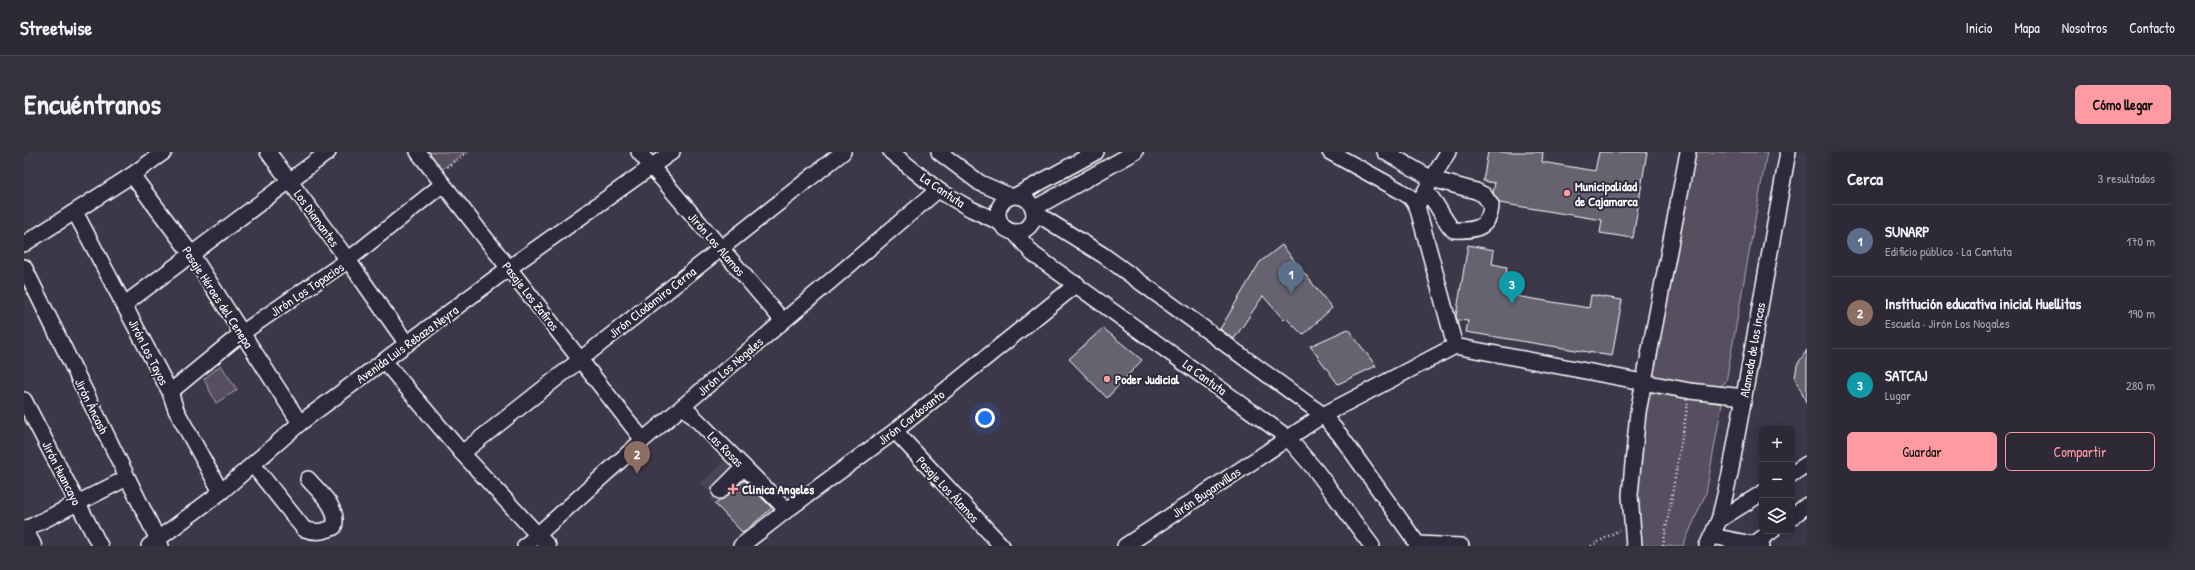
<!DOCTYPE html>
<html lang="es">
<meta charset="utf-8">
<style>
:root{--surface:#2d2937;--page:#35313f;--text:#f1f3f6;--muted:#a7a6ad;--line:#484552;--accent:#ff9aa2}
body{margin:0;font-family:"Patrick Hand",sans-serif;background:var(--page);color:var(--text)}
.controls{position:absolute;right:12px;bottom:12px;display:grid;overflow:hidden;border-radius:6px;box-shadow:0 2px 10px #0003}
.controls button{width:36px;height:36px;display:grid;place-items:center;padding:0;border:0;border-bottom:1px solid var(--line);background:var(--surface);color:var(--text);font:20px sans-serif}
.you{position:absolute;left:961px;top:266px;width:14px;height:14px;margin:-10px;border:3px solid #fff;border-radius:50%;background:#1a73e8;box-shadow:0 0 0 6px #1a73e833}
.badge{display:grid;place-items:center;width:26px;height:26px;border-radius:50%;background:var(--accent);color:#fff;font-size:13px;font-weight:700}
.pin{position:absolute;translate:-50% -33px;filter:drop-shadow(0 1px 2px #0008)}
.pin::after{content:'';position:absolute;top:21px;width:14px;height:12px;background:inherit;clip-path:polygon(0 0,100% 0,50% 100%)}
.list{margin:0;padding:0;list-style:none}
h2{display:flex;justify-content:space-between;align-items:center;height:52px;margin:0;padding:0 16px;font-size:17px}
h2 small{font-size:13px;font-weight:400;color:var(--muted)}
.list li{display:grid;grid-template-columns:26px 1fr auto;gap:12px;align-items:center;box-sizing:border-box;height:72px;padding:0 16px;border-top:1px solid var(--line)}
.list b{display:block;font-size:15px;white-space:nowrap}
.list p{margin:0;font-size:13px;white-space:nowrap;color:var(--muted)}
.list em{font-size:13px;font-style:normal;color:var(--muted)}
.actions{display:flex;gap:8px;padding:12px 16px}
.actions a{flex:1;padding:9px 0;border:1px solid var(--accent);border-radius:6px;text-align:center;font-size:14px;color:var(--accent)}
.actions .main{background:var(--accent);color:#111}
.icon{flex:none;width:22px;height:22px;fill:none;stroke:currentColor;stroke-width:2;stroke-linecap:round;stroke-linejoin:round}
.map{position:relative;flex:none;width:1783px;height:394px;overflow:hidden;border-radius:6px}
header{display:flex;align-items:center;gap:24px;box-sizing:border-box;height:56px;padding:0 20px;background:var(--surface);border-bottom:1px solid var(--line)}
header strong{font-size:19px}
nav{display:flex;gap:22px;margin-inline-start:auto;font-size:14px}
.intro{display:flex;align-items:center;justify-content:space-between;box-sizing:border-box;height:96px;padding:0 24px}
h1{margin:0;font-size:28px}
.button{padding:10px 18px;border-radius:6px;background:var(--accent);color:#111;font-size:14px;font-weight:700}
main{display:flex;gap:24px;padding:0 24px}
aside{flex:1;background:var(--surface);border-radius:6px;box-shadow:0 2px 10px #0003}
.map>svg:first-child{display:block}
.built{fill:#494455}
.green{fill:#555060;stroke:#aaa8b0}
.building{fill:#666270;stroke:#fff}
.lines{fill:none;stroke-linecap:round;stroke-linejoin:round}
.minor-casing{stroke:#fff;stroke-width:18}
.highway-casing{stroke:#fff;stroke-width:25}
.path{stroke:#fff;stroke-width:2.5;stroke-dasharray:1 3;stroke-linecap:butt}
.minor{stroke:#2f2a3d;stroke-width:15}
.highway{stroke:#2f2a3d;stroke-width:22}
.poi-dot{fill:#ff9aa2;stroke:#2f2a3d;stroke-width:1.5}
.labels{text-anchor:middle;stroke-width:4;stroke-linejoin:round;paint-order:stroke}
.poi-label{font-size:13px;font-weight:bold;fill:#fff;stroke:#2f2a3d;text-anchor:start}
.street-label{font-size:13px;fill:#fff;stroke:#2f2a3d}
</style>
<header>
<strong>Streetwise</strong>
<nav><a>Inicio</a><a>Mapa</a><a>Nosotros</a><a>Contacto</a></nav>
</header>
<div class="intro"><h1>Encuéntranos</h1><a class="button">Cómo llegar</a></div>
<main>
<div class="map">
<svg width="1783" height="394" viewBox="0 0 1783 394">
<rect width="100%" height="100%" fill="#3c3749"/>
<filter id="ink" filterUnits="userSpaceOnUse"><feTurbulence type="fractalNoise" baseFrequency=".025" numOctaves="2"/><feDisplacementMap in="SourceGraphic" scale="8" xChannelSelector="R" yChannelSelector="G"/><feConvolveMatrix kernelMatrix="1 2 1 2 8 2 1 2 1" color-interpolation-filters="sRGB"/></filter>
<g filter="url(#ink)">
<path class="built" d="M 704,305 L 751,354 L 721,383 L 686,347 L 689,344 L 677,331 Z"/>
<g class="green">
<path d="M 403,0 L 441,0 L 417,18 Z"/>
<path d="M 1657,0 L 1743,0 L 1702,230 L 1695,235 L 1625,227 Z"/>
<path d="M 197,213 L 213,238 L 192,251 L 180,227 Z"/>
<path d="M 1616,239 L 1698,252 L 1682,341 L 1659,394 L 1606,394 Z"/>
</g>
<g class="building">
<path d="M 1464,0 L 1519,0 L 1518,10 L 1571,19 L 1575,0 L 1623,0 L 1609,86 L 1576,81 L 1578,68 L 1475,51 L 1469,41 L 1471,31 L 1459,29 Z"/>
<path d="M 1258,93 L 1308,156 L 1279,183 L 1262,166 L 1260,168 L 1239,144 L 1210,187 L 1196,177 L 1236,110 Z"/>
<path d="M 1444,93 L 1470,98 L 1468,112 L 1483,115 L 1479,142 L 1565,156 L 1567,143 L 1598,148 L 1588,204 L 1442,180 L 1444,169 L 1433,168 L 1432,164 Z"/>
<path d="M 1079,176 L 1118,208 L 1083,246 L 1045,207 Z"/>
<path d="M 1324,177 L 1352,214 L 1314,232 L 1286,194 Z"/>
<path d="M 1783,198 L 1783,252 L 1771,226 L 1773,213 Z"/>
<path d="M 720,328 L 748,356 L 719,381 L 691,352 L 702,345 Z"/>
</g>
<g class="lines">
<defs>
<g id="minor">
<path d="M 244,0 L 324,108 L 383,192"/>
<path d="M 394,0 L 619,288"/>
<path d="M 615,0 L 759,169"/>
<path d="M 867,0 L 914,38 L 947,57 L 975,70"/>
<path d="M 915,0 L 956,31 L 986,44"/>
<path d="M 1306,0 L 1375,38 L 1386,45 L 1393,54 L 1431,194"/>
<path d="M 1361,0 L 1408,27 L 1424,0"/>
<path d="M 108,23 L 168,103 L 276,271"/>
<path d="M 993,43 L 1072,0"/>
<circle cx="992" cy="62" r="18"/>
<path d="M 1393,54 L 1408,27 L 1452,39 L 1460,43 L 1467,53 C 1466,77 1450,79 1429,78 C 1417,65 1415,52 1401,39"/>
<path d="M 1009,57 L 1111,0"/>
<path d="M 51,60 L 146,240 L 152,258 L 197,340"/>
<path d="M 1010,60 L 1079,103 L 1299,263 L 1316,283 L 1395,394"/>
<path d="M 991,81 L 1009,102 L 1263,285 L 1293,320 L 1348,394"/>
<path d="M 0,92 L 108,23 L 140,0"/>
<path d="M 0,115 L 137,394"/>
<path d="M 101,152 L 304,0"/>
<path d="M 360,209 L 438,301 L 524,394"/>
<path d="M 146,240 L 218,181 L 324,108 L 419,32"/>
<path d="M 0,248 L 76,394"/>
<path d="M 659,254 L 763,358"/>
<path d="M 871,279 L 978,394"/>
<path d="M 438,301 L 819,0"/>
<path d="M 229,313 L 280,377 C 292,381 299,380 310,375 C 316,356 295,340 284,327"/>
<path d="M 1768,322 L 1783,312"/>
<path d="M 696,339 L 720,315"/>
<path d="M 1768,365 L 1783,353"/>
<path d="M 1695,368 L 1738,341"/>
<path d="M 0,378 L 103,326"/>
<path d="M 1688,384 L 1738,394"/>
<path d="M 1730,392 L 1748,379"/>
<path d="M 125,394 L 197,340 L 276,271 L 485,116 L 648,0"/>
<path d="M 501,394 L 619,288 L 914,38"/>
<path d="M 717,394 L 763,358 L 871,279 L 1053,132"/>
<path d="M 1101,394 L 1299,263 L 1431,194 L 1666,239 L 1720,245"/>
<path d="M 1392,394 L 1394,392 L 1437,394"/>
<path d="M 1610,394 L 1606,343 L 1614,260 L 1664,0"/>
<path d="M 1683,394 L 1695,368 L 1706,322 L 1764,0"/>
</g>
<path id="highway" d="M 0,383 L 6,394"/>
</defs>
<use href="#minor" class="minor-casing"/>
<use href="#highway" class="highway-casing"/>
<g class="path">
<path d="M 423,15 L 444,0"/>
<path d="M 1567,394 L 1595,378"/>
<path d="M 1639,394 L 1664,251"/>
</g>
<use href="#minor" class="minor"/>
<use href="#highway" class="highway"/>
</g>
</g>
<g class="poi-dot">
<circle cx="1543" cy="41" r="4"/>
<circle cx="1083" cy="227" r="4"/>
<path d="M707 331h4v4h4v4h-4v4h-4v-4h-4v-4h4z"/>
</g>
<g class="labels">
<g class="poi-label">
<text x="1551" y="39">Municipalidad<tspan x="1551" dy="15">de Cajamarca</tspan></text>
<text x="1091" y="232">Poder Judicial</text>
<text x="718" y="342">Clinica Angeles</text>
</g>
<g class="street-label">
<text transform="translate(919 38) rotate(34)" y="5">La Cantuta</text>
<text transform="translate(293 66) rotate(54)" y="5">Los Diamantes</text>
<text transform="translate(693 92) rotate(49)" y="5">Jirón Los Alamos</text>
<text transform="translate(283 137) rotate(-34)" y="5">Jirón Los Topacios</text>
<text transform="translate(507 144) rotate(52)" y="5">Pasaje Los Zafiros</text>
<text transform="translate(194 145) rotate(57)" y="5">Pasaje Héroes del Cenepa</text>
<text transform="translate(628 150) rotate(-38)" y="5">Jirón Clodomiro Cerna</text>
<text transform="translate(383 192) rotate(-36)" y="5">Avenida Luis Rebaza Neyra</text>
<text transform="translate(1728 198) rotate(-80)" y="5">Alameda de los incas</text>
<text transform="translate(125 200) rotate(63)" y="5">Jirón Los Tayos</text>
<text transform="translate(706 214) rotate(-41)" y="5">Jirón Los Nogales</text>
<text transform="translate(1181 225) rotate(36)" y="5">La Cantuta</text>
<text transform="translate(68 254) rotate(64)" y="5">Jirón Áncash</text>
<text transform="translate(887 265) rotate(-38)" y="5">Jirón Cardosanto</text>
<text transform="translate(702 297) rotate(45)" y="5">Las Rosas</text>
<text transform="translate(38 321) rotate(63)" y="5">Jirón Huancayo</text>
<text transform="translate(924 337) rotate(47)" y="5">Pasaje Los Álamos</text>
<text transform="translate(1182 340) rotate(-34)" y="5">Jirón Buganvillas</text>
</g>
</g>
</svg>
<div class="controls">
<button>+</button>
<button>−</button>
<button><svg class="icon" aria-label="layers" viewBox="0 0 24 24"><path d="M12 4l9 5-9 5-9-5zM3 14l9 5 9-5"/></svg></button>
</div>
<div class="you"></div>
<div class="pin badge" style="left:1267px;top:142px;background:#5c6f8a">1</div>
<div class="pin badge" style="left:613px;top:322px;background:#8d6e63">2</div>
<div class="pin badge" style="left:1488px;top:152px;background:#0f9aa8">3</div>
</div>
<aside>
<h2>Cerca<small>3 resultados</small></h2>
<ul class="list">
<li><span class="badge" style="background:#5c6f8a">1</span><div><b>SUNARP</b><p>Edificio público · La Cantuta</p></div><em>170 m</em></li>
<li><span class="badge" style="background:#8d6e63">2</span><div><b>Institución educativa inicial Huellitas</b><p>Escuela · Jirón Los Nogales</p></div><em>190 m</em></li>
<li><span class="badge" style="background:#0f9aa8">3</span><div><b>SATCAJ</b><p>Lugar</p></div><em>280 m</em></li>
</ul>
<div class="actions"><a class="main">Guardar</a><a>Compartir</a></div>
</aside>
</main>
